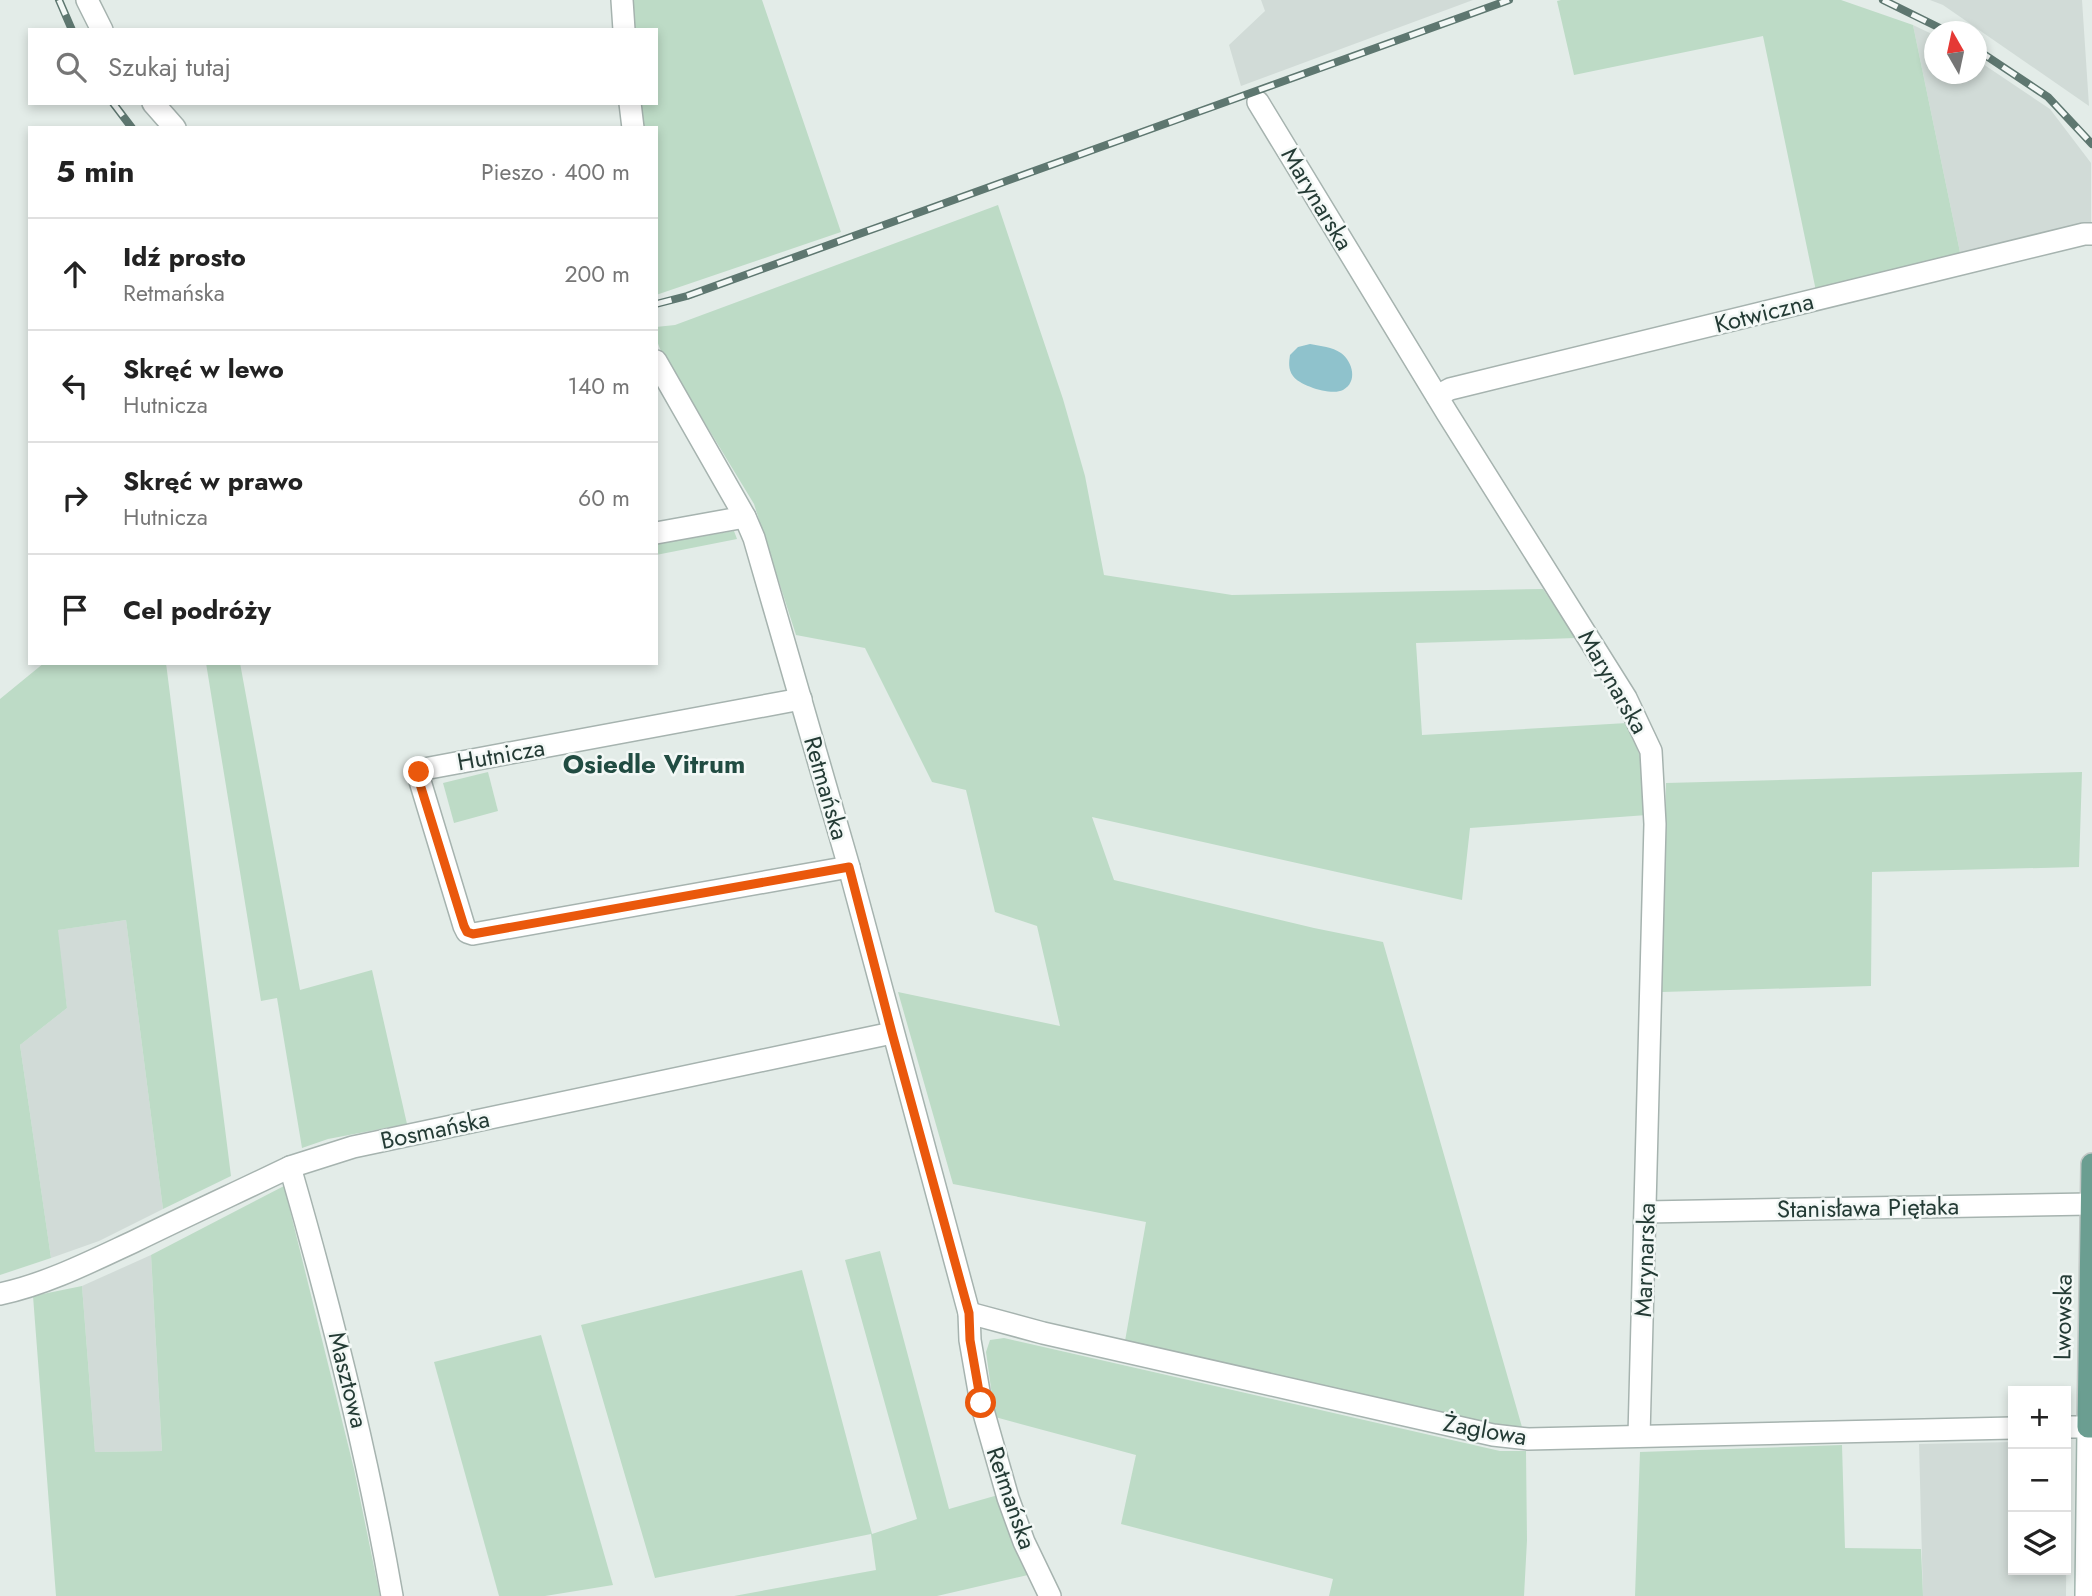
<!DOCTYPE html>
<html lang="pl">
<meta charset="utf-8">
<style>
:root{--surface:#fff;--page:#f2f2f2;--text:#222;--muted:#767676;--line:#e0e0e0}
body{margin:0;font-family:Jost,sans-serif;background:var(--page);color:var(--text)}
.controls{position:absolute;right:21px;bottom:21px;display:grid;overflow:hidden;border-radius:0px;box-shadow:0 4px 10px #0003}
.controls button{width:63px;height:63px;display:grid;place-items:center;padding:0;border:0;border-bottom:2px solid var(--line);background:var(--surface);color:var(--text);font:35px sans-serif}
.compass{position:absolute;left:1924px;top:21px;width:63px;height:63px;border-radius:50%;background:var(--surface);box-shadow:0 4px 10px #0003;rotate:351deg}
.stop{position:absolute;width:21px;height:21px;margin:-16px;border:5px solid #ea580c;border-radius:50%;background:#fff}
.stop.end{background:#ea580c;border-color:#fff;box-shadow:0 2px 7px #0008}
.list{margin:0;padding:0;list-style:none}
h2{display:flex;justify-content:space-between;align-items:center;height:91px;margin:0;padding:0 28px;font-size:30px}
h2 small{font-size:23px;font-weight:400;color:var(--muted)}
.list li{display:grid;grid-template-columns:46px 1fr auto;gap:21px;align-items:center;box-sizing:border-box;height:112px;padding:0 28px;border-top:2px solid var(--line)}
.list b{display:block;font-size:26px;white-space:nowrap}
.list p{margin:0;font-size:23px;white-space:nowrap;color:var(--muted)}
.list em{font-size:23px;font-style:normal;color:var(--muted)}
.icon{flex:none;width:38px;height:38px;fill:none;stroke:currentColor;stroke-width:2;stroke-linecap:round;stroke-linejoin:round}
.map{position:relative;flex:none;width:2092px;height:1596px;overflow:hidden}
.search{position:absolute;background:var(--surface);box-shadow:0 4px 10px #0003;left:28px;top:28px;width:630px;height:77px;display:flex;align-items:center;gap:18px;box-sizing:border-box;padding:0 24px;border-radius:0px;color:var(--muted);font-size:26px}
.panel{position:absolute;background:var(--surface);box-shadow:0 4px 10px #0003;left:28px;top:126px;width:630px;height:539px;border-radius:0px}
.map>svg:first-child{display:block}
.built{fill:#d1dbd7}
.green{fill:#bddbc6}
.water{fill:#8fc2cc}
.lines{fill:none;stroke-linecap:round;stroke-linejoin:round}
.minor-casing{stroke:#a6b3af;stroke-width:24}
.secondary-casing{stroke:#a2b6af;stroke-width:24}
.primary-casing{stroke:#c2c8c6;stroke-width:24}
.minor{stroke:#fff;stroke-width:21}
.secondary{stroke:#fff;stroke-width:21}
.primary{stroke:#6b9e91;stroke-width:21}
.rail-casing{stroke:#5e7770;stroke-width:8}
.rail{stroke:#f3f8f6;stroke-width:5;stroke-dasharray:16;stroke-linecap:butt}
.route{stroke:#ea580c;stroke-width:9}
.labels{text-anchor:middle;stroke-width:5;stroke-linejoin:round;paint-order:stroke}
.street-label{font-size:24px;fill:#243b35;stroke:#f3f8f6}
.neighbourhood-label{font-size:26px;font-weight:bold;fill:#214c42;stroke:#f3f8f6}
</style>
<div class="map">
<svg width="2092" height="1596" viewBox="0 0 2092 1596">
<rect width="100%" height="100%" fill="#e3ece8"/>
<g class="built">
<path d="M 1261,0 L 1473,0 L 1241,86 L 1229,45 L 1265,11 Z"/>
<path d="M 1930,0 L 2082,0 L 2089,106 L 1943,5 Z"/>
<path d="M 1913,25 L 1934,35 L 1934,74 L 1976,74 L 1977,60 L 2050,109 L 2091,163 L 2091,226 L 1961,257 Z"/>
<path d="M 126,920 L 163,1209 L 99,1241 L 51,1258 L 20,1045 L 67,1008 L 57,930 Z"/>
<path d="M 151,1255 L 162,1451 L 95,1452 L 82,1286 Z"/>
<path d="M 2066,1441 L 2067,1441 L 2066,1596 L 1923,1596 L 1919,1444 L 2013,1442 L 2013,1570 L 2066,1570 Z"/>
</g>
<g class="green">
<path d="M 632,0 L 762,0 L 841,232 L 656,295 L 656,128 L 640,128 L 638,103 L 656,103 L 656,30 L 633,30 Z"/>
<path d="M 1561,0 L 1841,0 L 1913,25 L 1961,257 L 1816,291 L 1763,36 L 1574,75 L 1557,1 Z"/>
<path d="M 998,205 L 1063,399 L 1085,476 L 1104,575 L 1232,595 L 1543,589 L 1576,638 L 1416,643 L 1422,735 L 1627,723 L 1640,756 L 1647,815 L 1470,828 L 1462,900 L 1092,817 L 1114,880 L 1314,928 L 1383,942 L 1522,1427 L 1498,1425 L 1125,1341 L 1146,1222 L 953,1184 L 898,992 L 1060,1026 L 1037,926 L 995,912 L 966,790 L 932,782 L 865,648 L 796,635 L 754,504 L 660,349 L 656,338 L 656,327 L 675,325 Z"/>
<path d="M 734,531 L 737,539 L 656,555 L 656,544 Z"/>
<path d="M 44,663 L 166,663 L 231,1176 L 163,1209 L 126,920 L 58,930 L 67,1008 L 20,1045 L 51,1258 L 0,1275 L 0,699 Z"/>
<path d="M 206,663 L 240,663 L 300,990 L 372,970 L 407,1124 L 328,1139 L 302,1148 L 277,998 L 261,1001 Z"/>
<path d="M 488,772 L 498,811 L 454,823 L 443,783 Z"/>
<path d="M 2082,772 L 2079,867 L 1872,872 L 1871,986 L 1662,992 L 1666,783 Z"/>
<path d="M 284,1186 L 354,1469 L 380,1596 L 56,1596 L 33,1296 L 82,1286 L 95,1452 L 162,1451 L 151,1255 Z"/>
<path d="M 880,1251 L 949,1509 L 998,1495 L 1028,1575 L 937,1596 L 734,1596 L 876,1570 L 871,1534 L 655,1578 L 581,1325 L 802,1270 L 872,1534 L 917,1519 L 845,1260 Z"/>
<path d="M 541,1335 L 613,1585 L 545,1596 L 499,1596 L 434,1362 Z"/>
<path d="M 1004,1338 L 1500,1451 L 1526,1451 L 1527,1540 L 1524,1596 L 1329,1596 L 1333,1579 L 1121,1524 L 1136,1455 L 995,1417 L 986,1352 L 990,1340 Z"/>
<path d="M 1842,1445 L 1845,1548 L 1921,1549 L 1923,1596 L 1635,1596 L 1640,1452 Z"/>
</g>
<path class="water" d="M 1310,344 C 1321,346 1332,347 1341,353 C 1353,362 1358,382 1343,390 C 1332,396 1300,386 1293,376 C 1288,369 1289,362 1290,355 L 1298,347 Z"/>
<g class="lines">
<defs>
<g id="minor">
<path d="M 87,0 L 102,30"/>
<path d="M 622,0 L 624,30"/>
<path d="M 1258,102 L 1447,413 L 1626,698 L 1651,751 L 1655,824 L 1639,1436"/>
<path d="M 153,103 L 175,128"/>
<path d="M 630,103 L 633,128"/>
<path d="M 656,361 L 745,517 L 754,538 L 849,867 L 969,1313 L 970,1340 L 981,1403 L 1008,1498 L 1024,1542 L 1050,1596"/>
<path d="M 1437,396 L 1450,389 L 2084,234 L 2092,234"/>
<path d="M 656,533 L 745,517"/>
<path d="M 801,699 L 424,769 L 419,772 L 420,781 L 464,926 L 467,932 L 473,934 L 849,867"/>
<path d="M 290,1167 C 331,1309 367,1451 392,1596"/>
<path d="M 1646,1212 L 2090,1204"/>
<path d="M 0,1294 C 47,1284 92,1261 135,1241 C 186,1216 238,1192 290,1167 L 353,1147 L 892,1033"/>
<path d="M 969,1313 L 1043,1333 L 1493,1435 L 1528,1439 L 2013,1428"/>
<path d="M 2066,1427 L 2088,1427"/>
</g>
<path id="secondary" d="M 2086,1596 L 2088,1427"/>
<path id="primary" d="M 2092,1164 L 2088,1427 L 2092,1427"/>
</defs>
<use href="#minor" class="minor-casing"/>
<use href="#secondary" class="secondary-casing"/>
<use href="#primary" class="primary-casing"/>
<use href="#minor" class="minor"/>
<use href="#secondary" class="secondary"/>
<use href="#primary" class="primary"/>
<defs>
<g id="rail">
<path d="M 59,0 L 72,30"/>
<path d="M 1883,0 L 1948,32"/>
<path d="M 1976,49 L 2048,97 L 2092,144"/>
<path d="M 113,103 L 132,128"/>
<path d="M 656,304 L 687,296 L 1509,0"/>
</g>
</defs>
<use href="#rail" class="rail-casing"/>
<use href="#rail" class="rail"/>
</g>
<g class="lines">
<path class="route" d="M 419,772 L 419,781 L 464,926 L 467,932 L 473,934 L 849,867 L 892,1033 L 969,1313 L 970,1340 L 981,1403"/>
</g>
<g class="labels">
<g class="street-label">
<text transform="translate(1317 199) rotate(59)" y="8">Marynarska</text>
<text transform="translate(1764 313) rotate(-14)" y="8">Kotwiczna</text>
<text transform="translate(1613 682) rotate(60)" y="8">Marynarska</text>
<text transform="translate(501 755) rotate(-10)" y="8">Hutnicza</text>
<text transform="translate(826 788) rotate(74)" y="8">Retmańska</text>
<text transform="translate(435 1130) rotate(-12)" y="8">Bosmańska</text>
<text transform="translate(1868 1208) rotate(-1)" y="8">Stanisława Piętaka</text>
<text transform="translate(1645 1260) rotate(-88)" y="8">Marynarska</text>
<text transform="translate(2063 1317) rotate(-89)" y="8">Lwowska</text>
<text transform="translate(348 1380) rotate(76)" y="8">Masztowa</text>
<text transform="translate(1485 1430) rotate(10)" y="8">Żaglowa</text>
<text transform="translate(1011 1498) rotate(71)" y="8">Retmańska</text>
</g>
<g class="neighbourhood-label">
<text x="654" y="773">Osiedle Vitrum</text>
</g>
</g>
</svg>
<div class="controls">
<button>+</button>
<button>−</button>
<button><svg class="icon" aria-label="layers" viewBox="0 0 24 24"><path d="M12 4l9 5-9 5-9-5zM3 14l9 5 9-5"/></svg></button>
</div>
<svg class="compass" viewBox="-18 -18 36 36"><path d="M0-13l5 13h-10z" fill="#e53935"/><path d="M0 13l5-13h-10z" fill="#767676"/></svg>
<div class="stop" style="left:981px;top:1403px"></div>
<div class="stop end" style="left:419px;top:772px"></div>
<div class="search"><svg class="icon" aria-label="search" viewBox="0 0 24 24"><circle cx="10" cy="10" r="6"/><path d="M15 15l6 6"/></svg>Szukaj tutaj</div>
<section class="panel">
<h2>5 min<small>Pieszo · 400 m</small></h2>
<ul class="list">
<li><svg class="icon" aria-label="ahead" viewBox="0 0 24 24"><path d="M12 20V5M6 11l6-6 6 6"/></svg><div><b>Idź prosto</b><p>Retmańska</p></div><em>200 m</em></li>
<li><svg class="icon" aria-label="left" viewBox="0 0 24 24"><path d="M17 20v-9H6M10 6l-5 5 5 5"/></svg><div><b>Skręć w lewo</b><p>Hutnicza</p></div><em>140 m</em></li>
<li><svg class="icon" aria-label="right" viewBox="0 0 24 24"><path d="M7 20v-9h11M14 6l5 5-5 5"/></svg><div><b>Skręć w prawo</b><p>Hutnicza</p></div><em>60 m</em></li>
<li><svg class="icon" aria-label="arrive" viewBox="0 0 24 24"><path d="M6 21V4h12l-3 4 3 4H6"/></svg><div><b>Cel podróży</b></div></li>
</ul>
</section>
</div>
